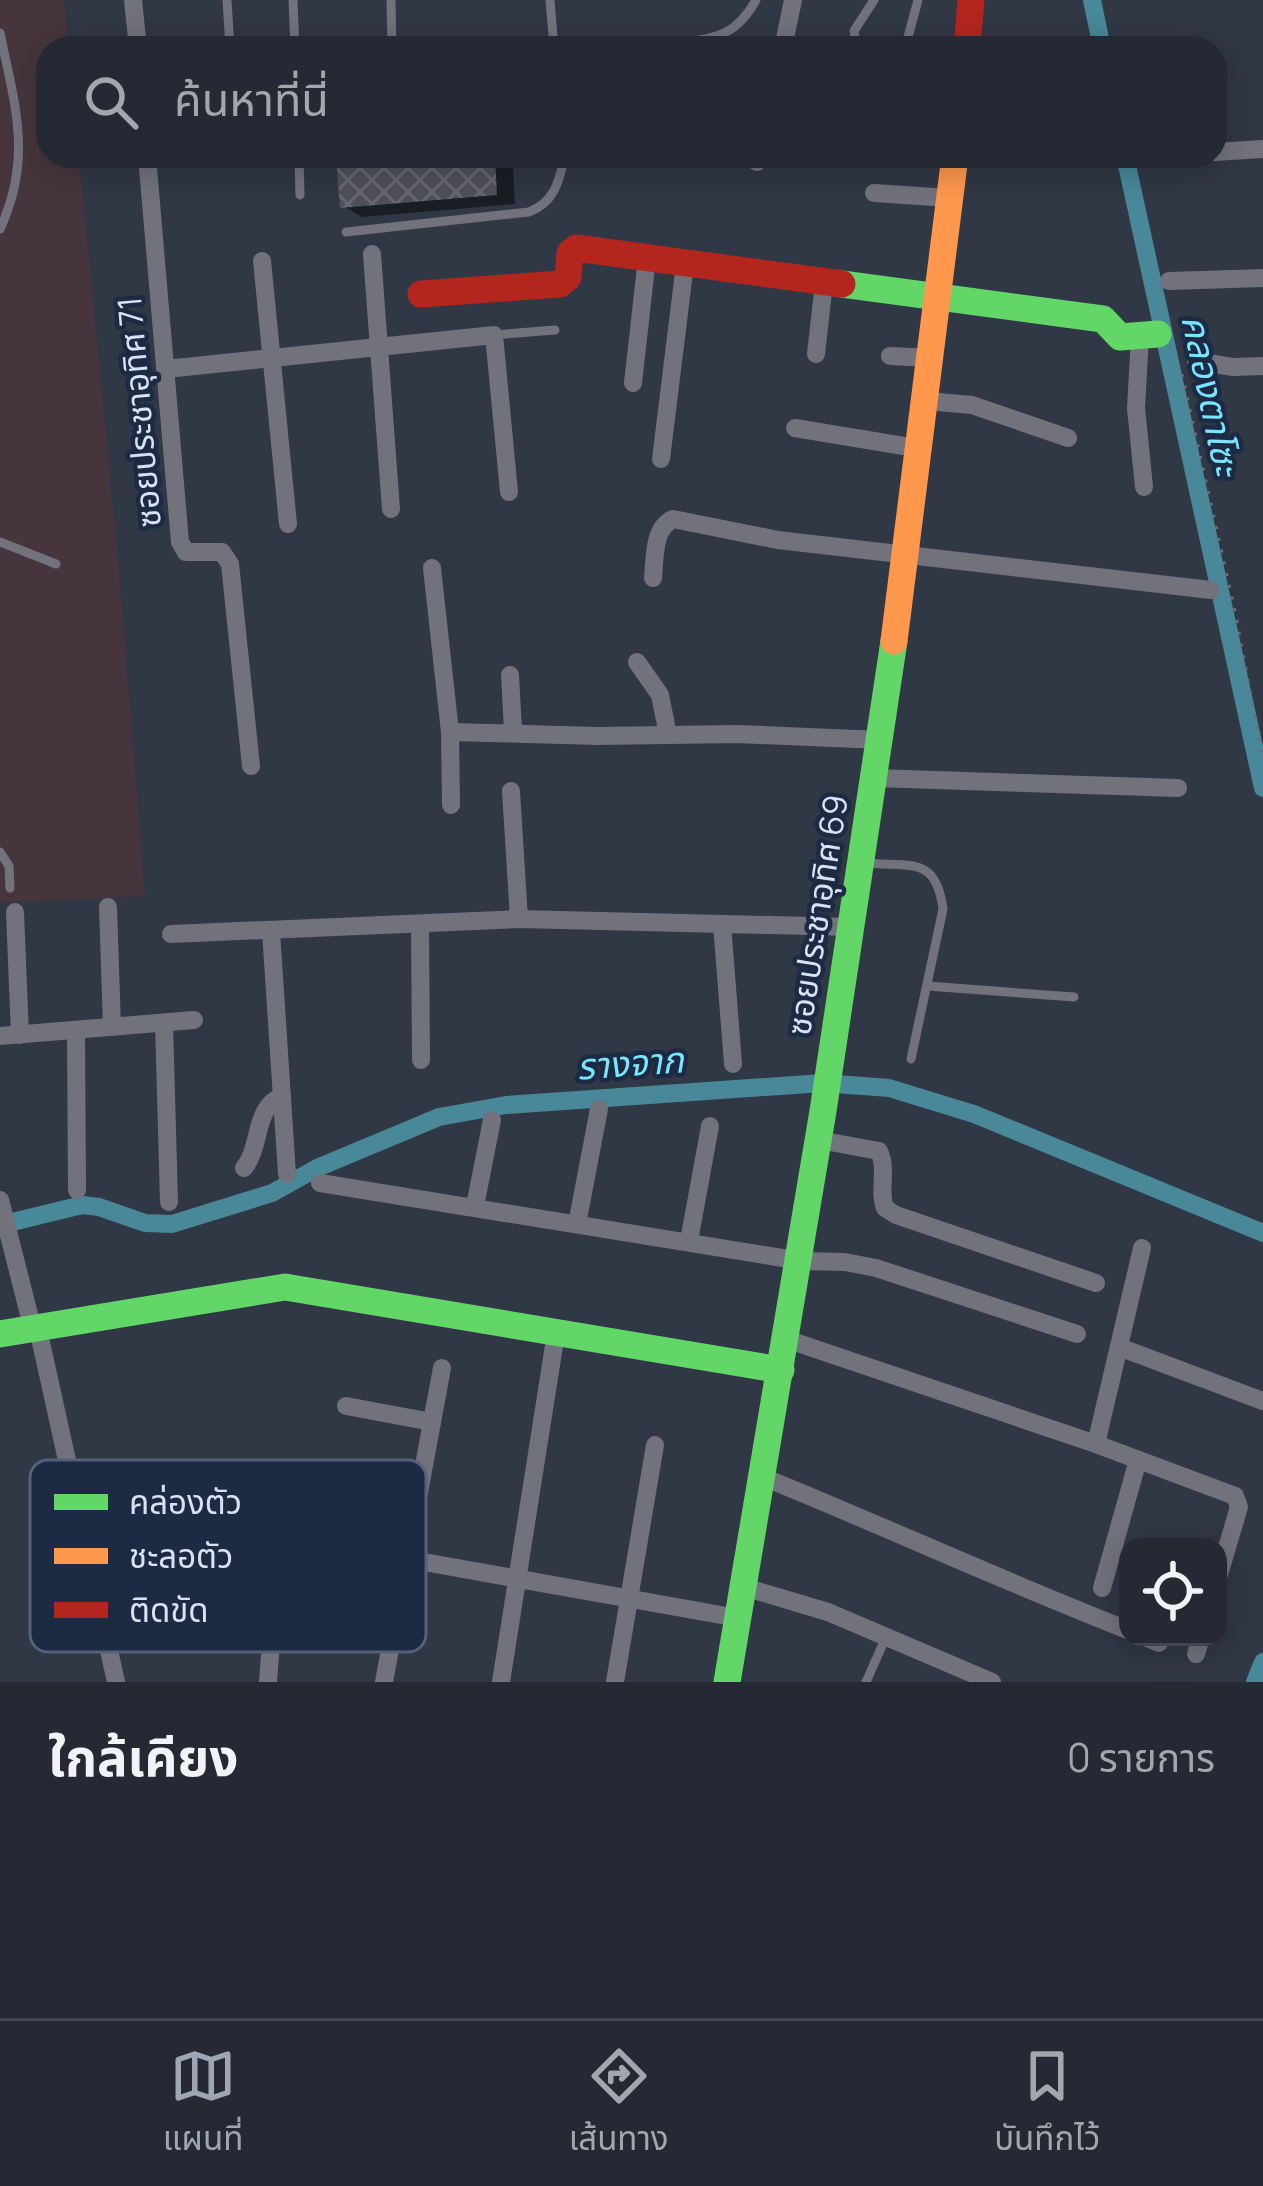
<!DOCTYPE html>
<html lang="th">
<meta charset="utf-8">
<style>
:root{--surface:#242934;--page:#2c313c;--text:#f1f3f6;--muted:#a3a6ac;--line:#41454f;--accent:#9ea6b6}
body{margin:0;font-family:Manrope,"Noto Sans Thai",sans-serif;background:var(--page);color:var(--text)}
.controls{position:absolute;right:36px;bottom:36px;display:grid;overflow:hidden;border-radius:24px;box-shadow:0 6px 30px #0003}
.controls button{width:108px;height:108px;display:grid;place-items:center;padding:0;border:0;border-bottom:3px solid var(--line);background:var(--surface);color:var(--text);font:60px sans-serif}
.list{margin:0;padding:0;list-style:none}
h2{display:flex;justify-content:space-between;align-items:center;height:156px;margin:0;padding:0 48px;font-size:51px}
h2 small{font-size:39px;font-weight:400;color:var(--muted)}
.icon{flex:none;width:66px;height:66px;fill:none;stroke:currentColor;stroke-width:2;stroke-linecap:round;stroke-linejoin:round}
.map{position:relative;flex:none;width:1263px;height:1682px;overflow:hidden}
.search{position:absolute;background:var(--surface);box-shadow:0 6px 30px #0003;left:36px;right:36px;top:36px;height:132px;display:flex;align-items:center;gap:30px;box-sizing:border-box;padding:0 42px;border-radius:36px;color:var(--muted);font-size:45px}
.sheet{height:336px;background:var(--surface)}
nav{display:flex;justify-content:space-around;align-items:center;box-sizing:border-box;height:168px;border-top:3px solid var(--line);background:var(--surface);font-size:33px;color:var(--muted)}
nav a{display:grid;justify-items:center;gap:6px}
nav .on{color:var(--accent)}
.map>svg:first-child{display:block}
.education{fill:#46353d}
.shadow{fill:#0007}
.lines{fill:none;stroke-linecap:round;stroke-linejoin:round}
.canal{stroke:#488898;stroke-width:18}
.building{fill:url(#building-cross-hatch)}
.path{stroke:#6c6d77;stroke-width:3;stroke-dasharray:3 9;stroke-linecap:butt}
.lane{stroke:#71727c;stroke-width:9}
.street{stroke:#71727c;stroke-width:18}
.fast{stroke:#63d668;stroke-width:27}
.slow{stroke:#ff974d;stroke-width:27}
.jam{stroke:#b3261e;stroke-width:27}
.labels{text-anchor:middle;stroke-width:9;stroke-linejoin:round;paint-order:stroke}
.street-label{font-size:33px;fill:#d9e2f3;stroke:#1d2a43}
.water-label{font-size:36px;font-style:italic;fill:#7ae6fe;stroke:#1d2a43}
.key{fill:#1d2a43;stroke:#556178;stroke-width:3}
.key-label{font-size:33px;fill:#d9e2f3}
</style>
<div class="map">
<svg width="1263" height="1682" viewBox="0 0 1263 1682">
<defs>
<pattern id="building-cross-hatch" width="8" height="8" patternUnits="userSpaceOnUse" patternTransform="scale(3)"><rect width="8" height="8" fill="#50505b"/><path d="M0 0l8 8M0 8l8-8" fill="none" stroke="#696973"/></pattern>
</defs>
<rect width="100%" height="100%" fill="#303745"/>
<path class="education" d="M 0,0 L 64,0 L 69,48 L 48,48 L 48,156 L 79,156 L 118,561 L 145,896 L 0,903 Z"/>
<path class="shadow" d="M 339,156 L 512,156 L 515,204 L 362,217 L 343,206 Z"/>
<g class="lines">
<g class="canal">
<path d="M 1092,0 L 1102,48"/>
<path d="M 1125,156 L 1263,788"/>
<path d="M 0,1225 L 82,1205 L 99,1207 L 145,1223 L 172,1224 L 272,1193 L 317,1168 L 439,1117 L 506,1105 L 823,1083 L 889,1088 L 974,1114 L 1263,1233"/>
<path d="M 1255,1682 L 1263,1662"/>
</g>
</g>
<path class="building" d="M 336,156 L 495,156 L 497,195 L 340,208 Z"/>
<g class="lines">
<path class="path" d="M 1182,374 L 1236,616 L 1263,760"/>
<g class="lane">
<path d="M 227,0 L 230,48"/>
<path d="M 293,0 L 295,48"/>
<path d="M 391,0 L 392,48"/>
<path d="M 550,0 L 554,48"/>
<path d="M 0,33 C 15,106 33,158 0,229"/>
<path d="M 663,46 C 708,37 732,43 756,0"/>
<path d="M 857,48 L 854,31 L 874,0"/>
<path d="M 905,48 L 918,0"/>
<path d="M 299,156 L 300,195"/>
<path d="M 893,157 L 949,164"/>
<path d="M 346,232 L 529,212 C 555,202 559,181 565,156"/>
<path d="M 494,335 L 555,330"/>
<path d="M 0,542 L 56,564"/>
<path d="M 0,852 L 9,866 L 10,888"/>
<path d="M 867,863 C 912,867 936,856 943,909 L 911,1059"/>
<path d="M 927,986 L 1074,997"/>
<path d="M 866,1682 L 886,1637"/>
</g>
<g class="street">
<path d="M 133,0 L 138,48"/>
<path d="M 783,48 L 793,0"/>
<path d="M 1215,152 L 1263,149"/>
<path d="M 147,156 L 180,542 L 186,552 L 222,552 L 230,564 L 251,766"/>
<path d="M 757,162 L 759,156"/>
<path d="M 874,193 L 950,198"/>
<path d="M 372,254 L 391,509"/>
<path d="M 262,261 L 288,524"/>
<path d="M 1169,281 L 1263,278"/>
<path d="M 1140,336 L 1136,408 L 1144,487"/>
<path d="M 816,354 L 824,283"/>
<path d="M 890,356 L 932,358"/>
<path d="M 1196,361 L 1233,367 L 1263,366"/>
<path d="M 166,369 L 494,335 L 509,492"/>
<path d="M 633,383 L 647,258"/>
<path d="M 927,401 L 972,405 L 1068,438"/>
<path d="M 795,428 L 922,449"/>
<path d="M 661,459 L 685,264"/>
<path d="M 432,568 L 450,732 L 451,805"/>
<path d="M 653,578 C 655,558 653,528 673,519 L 778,540 L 1211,590"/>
<path d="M 637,662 L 660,695 L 668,735"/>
<path d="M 510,675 L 513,731"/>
<path d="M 450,732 L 598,736 L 737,734 L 880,740"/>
<path d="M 875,778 L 1178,788"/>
<path d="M 511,791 L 519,919"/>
<path d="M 108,907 L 112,1027"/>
<path d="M 15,912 L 20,1035"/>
<path d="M 722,924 L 733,1064"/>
<path d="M 420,926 L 421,1060"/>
<path d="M 271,931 L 287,1174"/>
<path d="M 171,934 L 519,919 L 851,927"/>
<path d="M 164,1023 L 169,1202"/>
<path d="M 76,1030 L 77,1190"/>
<path d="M 0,1036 L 194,1020"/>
<path d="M 819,1140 L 879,1151 C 888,1170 878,1190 885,1208 L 896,1215 L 1096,1283"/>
<path d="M 244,1168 C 262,1146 253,1108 282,1096"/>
<path d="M 320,1183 L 801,1261 L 845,1262 L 876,1268 L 1077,1334"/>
<path d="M 0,1200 L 33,1330"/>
<path d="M 475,1206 L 492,1120"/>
<path d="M 577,1224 L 599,1109"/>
<path d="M 689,1241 L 710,1126"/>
<path d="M 38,1329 L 116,1682"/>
<path d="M 786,1339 L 1096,1444 L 1235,1496 L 1239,1507 L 1218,1578"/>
<path d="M 1119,1347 L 1263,1401"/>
<path d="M 346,1406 L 432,1422"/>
<path d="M 1096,1444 L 1142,1248"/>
<path d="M 763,1477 C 886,1527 1005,1582 1128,1630"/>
<path d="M 407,1559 L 738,1618"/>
<path d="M 744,1587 L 828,1612 L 992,1682"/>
<path d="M 1102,1588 L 1138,1460"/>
<path d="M 1145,1637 L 1159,1643"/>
<path d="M 1196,1654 L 1201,1637"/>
<path d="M 268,1682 L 274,1602"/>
<path d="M 384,1682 L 442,1368"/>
<path d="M 501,1682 L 556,1333"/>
<path d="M 615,1682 L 655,1445"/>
</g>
<g class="fast">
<path d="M 842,284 L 1103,319 L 1120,337 L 1158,334"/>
<path d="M 0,1334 L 285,1287 L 781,1370"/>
<path d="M 727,1682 L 823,1111 L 894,641"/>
</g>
<path class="slow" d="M 894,641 L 955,156"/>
<g class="jam">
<path d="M 967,48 L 971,0"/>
<path d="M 421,294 L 560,284 L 568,277 L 570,253 L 576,248 L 842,284"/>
</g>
</g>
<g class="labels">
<g class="street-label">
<text transform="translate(139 412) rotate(-95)" y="12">ซอยประชาอุทิศ 71</text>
<text transform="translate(817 915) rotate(-81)" y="12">ซอยประชาอุทิศ 69</text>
</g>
<g class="water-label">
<text transform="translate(1211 395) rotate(78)" y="13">คลองตาโซะ</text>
<text transform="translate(630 1063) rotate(-4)" y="13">รางจาก</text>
</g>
</g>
<rect x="30" y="1460" width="396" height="192" rx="18" class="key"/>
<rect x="54" y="1494" width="54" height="16" fill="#63d668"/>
<rect x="54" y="1548" width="54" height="16" fill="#ff974d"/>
<rect x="54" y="1602" width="54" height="16" fill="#b3261e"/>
<g class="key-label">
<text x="129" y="1514">คล่องตัว</text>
<text x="129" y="1568">ชะลอตัว</text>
<text x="129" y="1622">ติดขัด</text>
</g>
</svg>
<div class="controls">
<button><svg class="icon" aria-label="locate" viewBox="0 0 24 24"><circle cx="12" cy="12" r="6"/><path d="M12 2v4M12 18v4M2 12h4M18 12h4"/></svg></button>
</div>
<div class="search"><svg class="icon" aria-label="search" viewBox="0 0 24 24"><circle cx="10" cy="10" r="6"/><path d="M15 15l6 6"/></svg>ค้นหาที่นี่</div>
</div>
<section class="sheet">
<h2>ใกล้เคียง<small>0 รายการ</small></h2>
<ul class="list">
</ul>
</section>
<nav>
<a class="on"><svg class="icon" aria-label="map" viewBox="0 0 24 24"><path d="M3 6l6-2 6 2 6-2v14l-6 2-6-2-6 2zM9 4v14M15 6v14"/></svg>แผนที่</a>
<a><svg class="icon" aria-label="directions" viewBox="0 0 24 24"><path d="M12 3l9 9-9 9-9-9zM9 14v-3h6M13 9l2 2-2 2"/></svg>เส้นทาง</a>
<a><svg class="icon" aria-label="saved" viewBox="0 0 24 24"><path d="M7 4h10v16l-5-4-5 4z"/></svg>บันทึกไว้</a>
</nav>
